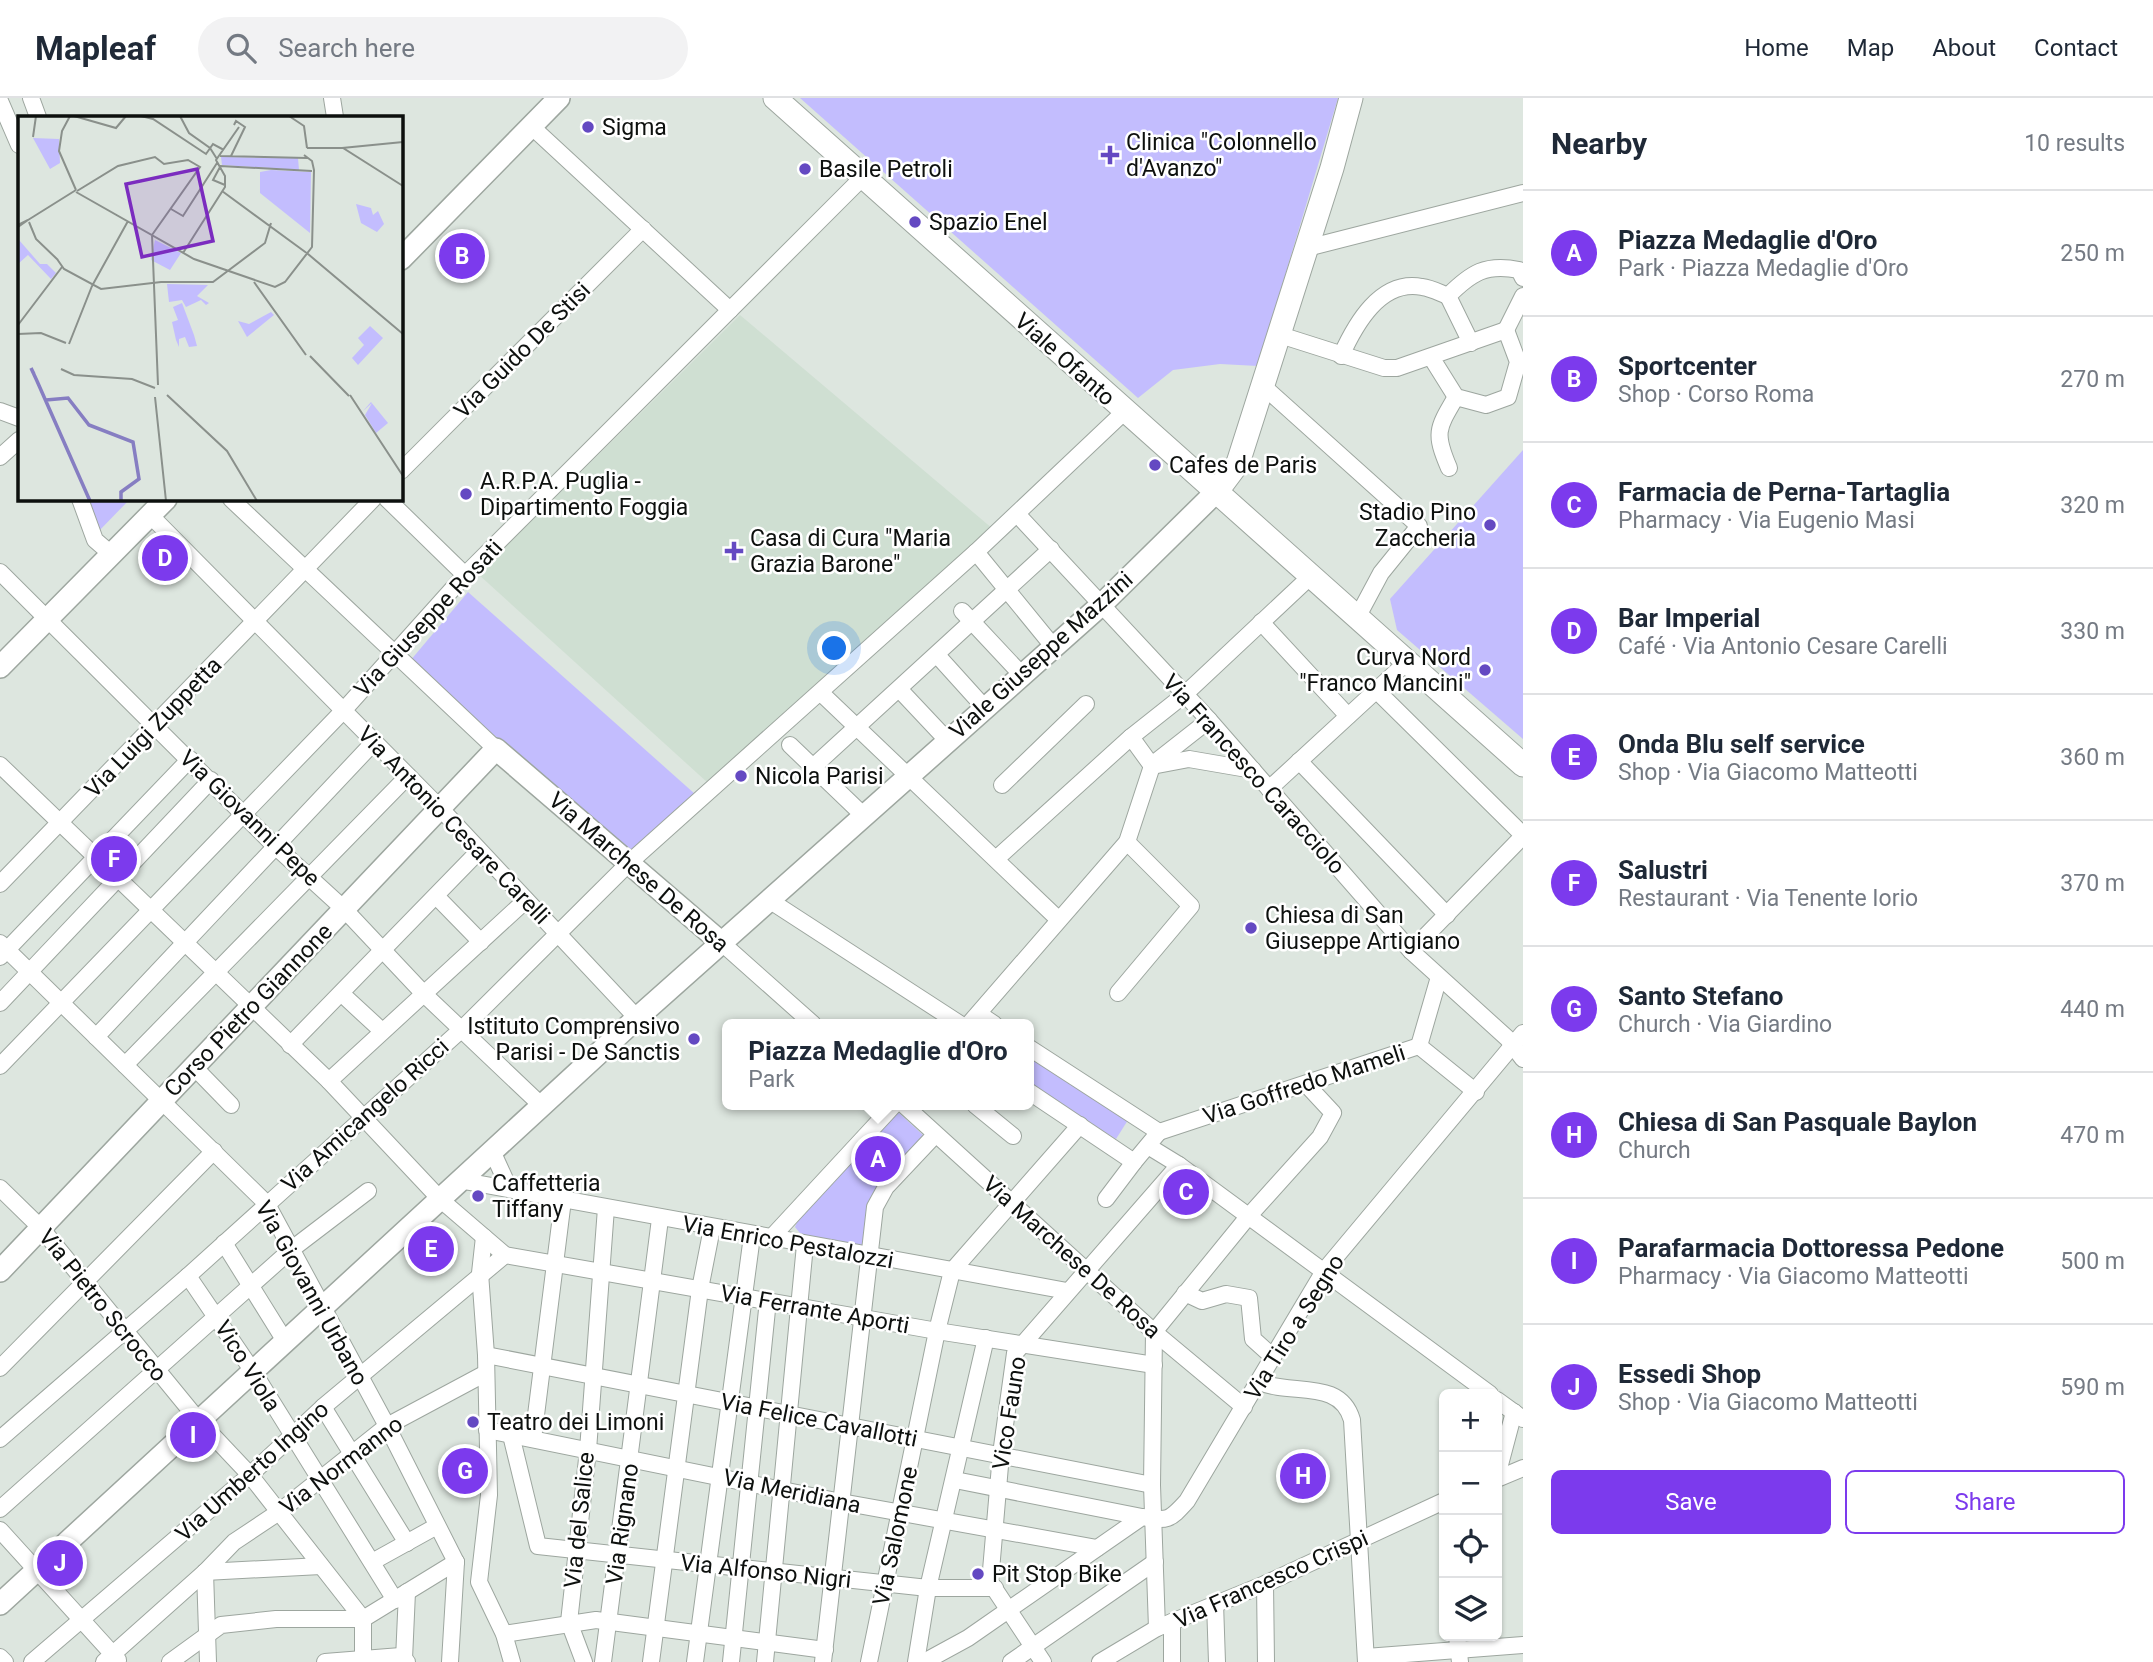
<!DOCTYPE html>
<meta charset="utf-8">
<style>
:root{--surface:#fff;--page:#f2f2f3;--text:#1f2937;--muted:#747a83;--line:#e0e1e3;--accent:#7c3aed}
body{margin:0;font-family:Roboto,sans-serif;background:var(--page);color:var(--text)}
.controls{position:absolute;right:21px;bottom:21px;display:grid;overflow:hidden;border-radius:10px;box-shadow:0 2px 5px #0004}
.controls button{width:63px;height:63px;display:grid;place-items:center;padding:0;border:0;border-bottom:2px solid var(--line);background:var(--surface);color:var(--text);font:35px sans-serif}
.you{position:absolute;left:835px;top:551px;width:24px;height:24px;margin:-18px;border:5px solid #fff;border-radius:50%;background:#1a73e8;box-shadow:0 0 0 10px #1a73e833}
.badge{display:grid;place-items:center;width:46px;height:46px;border-radius:50%;background:var(--accent);color:#fff;font-size:23px;font-weight:700}
.pin{position:absolute;translate:-50% -50%;border:4px solid #fff;box-shadow:0 2px 7px #0006}
.popup{position:absolute;left:722px;top:921px;width:312px;height:91px;box-sizing:border-box;display:grid;place-content:center;border-radius:10px;background:var(--surface);filter:drop-shadow(0 2px 5px #0005);font-size:23px;white-space:nowrap;color:var(--muted)}
.popup b{font-size:26px;color:var(--text)}
.popup::after{content:'';position:absolute;left:50%;top:100%;margin-left:-14px;border:14px solid transparent;border-top-color:var(--surface)}
.list{margin:0;padding:0;list-style:none}
h2{display:flex;justify-content:space-between;align-items:center;height:91px;margin:0;padding:0 28px;font-size:30px}
h2 small{font-size:23px;font-weight:400;color:var(--muted)}
.list li{display:grid;grid-template-columns:46px 1fr auto;gap:21px;align-items:center;box-sizing:border-box;height:126px;padding:0 28px;border-top:2px solid var(--line)}
.list b{display:block;font-size:26px;white-space:nowrap}
.list p{margin:0;font-size:23px;white-space:nowrap;color:var(--muted)}
.list em{font-size:23px;font-style:normal;color:var(--muted)}
.actions{display:flex;gap:14px;padding:21px 28px}
.actions a{flex:1;padding:16px 0;border:2px solid var(--accent);border-radius:10px;text-align:center;font-size:24px;color:var(--accent)}
.actions .main{background:var(--accent);color:#fff}
.icon{flex:none;width:38px;height:38px;fill:none;stroke:currentColor;stroke-width:2;stroke-linecap:round;stroke-linejoin:round}
.map{position:relative;flex:none;width:1523px;height:1564px;overflow:hidden}
header{display:flex;align-items:center;gap:42px;box-sizing:border-box;height:98px;padding:0 35px;background:var(--surface);border-bottom:2px solid var(--line)}
header strong{font-size:33px}
nav{display:flex;gap:38px;margin-inline-start:auto;font-size:24px}
.search{width:490px;height:63px;background:var(--page);display:flex;align-items:center;gap:18px;box-sizing:border-box;padding:0 24px;border-radius:38px;color:var(--muted);font-size:26px}
main{display:flex}
aside{flex:1;background:var(--surface)}
.map>svg:first-child{display:block}
.built{fill:#cfdfd2}
.green{fill:#c3bdfe}
.lines{fill:none;stroke-linecap:round;stroke-linejoin:round}
.minor-casing{stroke:#9da69f;stroke-width:18}
.tertiary-casing{stroke:#9da69f;stroke-width:24}
.secondary-casing{stroke:#9da69f;stroke-width:25}
.minor{stroke:#fff;stroke-width:16}
.tertiary{stroke:#fff;stroke-width:21}
.secondary{stroke:#fff;stroke-width:23}
.poi-dot{fill:#6449c2;stroke:#fff;stroke-width:2.5}
.labels{text-anchor:middle;stroke-width:5;stroke-linejoin:round;paint-order:stroke}
.poi-label{font-size:23px;fill:#0d100e;stroke:#fff;text-anchor:start}
.street-label{font-size:23px;fill:#0d100e;stroke:#fff}
.inset-river{fill:none;stroke:#867ec2;stroke-width:3.5}
.inset-road{fill:none;stroke:#8a908b;stroke-width:2}
.view{fill:#7b2cbf;fill-opacity:0.15;stroke:#7b2cbf;stroke-width:3.5}
.inset-edge{fill:none;stroke:#0d100e;stroke-width:3.5}
</style>
<header>
<strong>Mapleaf</strong>
<div class="search"><svg class="icon" aria-label="search" viewBox="0 0 24 24"><circle cx="10" cy="10" r="6"/><path d="M15 15l6 6"/></svg>Search here</div>
<nav><a>Home</a><a>Map</a><a>About</a><a>Contact</a></nav>
</header>
<main>
<div class="map">
<svg width="1523" height="1564" viewBox="0 0 1523 1564">
<rect width="100%" height="100%" fill="#dde6df"/>
<path class="built" d="M 740,217 L 993,431 L 708,685 L 478,476 Z"/>
<g class="green">
<path d="M 800,0 L 1338,0 L 1258,268 L 1220,266 L 1173,272 L 1138,300 Z"/>
<path d="M 1523,352 L 1523,641 L 1397,532 L 1390,501 Z"/>
<path d="M 84,401 L 130,401 L 96,436 Z"/>
<path d="M 468,494 L 695,696 L 631,758 L 410,563 Z"/>
<path d="M 1028,956 L 1128,1022 L 1116,1041 L 1029,987 Z"/>
<path d="M 898,1014 L 924,1038 L 881,1085 L 861,1150 L 804,1140 L 795,1129 L 798,1122 Z"/>
</g>
<g class="lines">
<defs>
<g id="minor">
<path d="M 31,0 L 38,19"/>
<path d="M 332,0 L 335,19"/>
<path d="M 0,3 L 19,47"/>
<path d="M 531,28 L 730,212"/>
<path d="M 1307,150 L 1523,95"/>
<path d="M 1506,232 L 1523,198"/>
<path d="M 1280,237 L 1384,270 L 1397,270 L 1506,232 L 1518,264 L 1508,299 L 1486,307 L 1456,299 L 1431,259"/>
<path d="M 1471,245 L 1448,198 C 1471,175 1486,165 1519,172 L 1523,180"/>
<path d="M 1341,258 C 1355,227 1380,181 1422,189 C 1431,190 1440,195 1448,198"/>
<path d="M 1263,288 L 1419,428 L 1381,475 L 1358,518"/>
<path d="M 0,313 L 19,320"/>
<path d="M 0,359 L 19,342"/>
<path d="M 1449,370 C 1434,335 1437,331 1456,299"/>
<path d="M 401,373 L 643,131"/>
<path d="M 80,401 L 95,442 L 110,455"/>
<path d="M 231,401 L 496,651"/>
<path d="M 387,401 L 465,477"/>
<path d="M 1017,416 L 1209,622 L 1411,853 L 1507,940 L 1523,961"/>
<path d="M 150,417 L 440,710 L 637,920"/>
<path d="M 976,454 L 1052,547"/>
<path d="M 0,474 L 274,747 L 344,811 L 425,897 L 542,1008"/>
<path d="M 962,513 L 1021,576"/>
<path d="M 1261,524 L 1348,618"/>
<path d="M 937,557 L 984,609"/>
<path d="M 899,591 L 947,642"/>
<path d="M 1376,592 L 1523,737"/>
<path d="M 821,595 L 1058,821"/>
<path d="M 790,647 L 863,717"/>
<path d="M 1299,663 L 1447,817"/>
<path d="M 1153,666 L 1209,622"/>
<path d="M 0,667 L 329,983 L 441,1102 L 505,1157 L 937,1233 L 1154,1267"/>
<path d="M 1152,668 L 1189,661 L 1253,672"/>
<path d="M 813,669 L 1051,451"/>
<path d="M 1002,687 L 1086,606"/>
<path d="M 1269,691 L 1407,564"/>
<path d="M 996,761 L 1131,639 L 1184,597 L 1312,477"/>
<path d="M 0,786 L 373,401"/>
<path d="M 437,799 L 481,844"/>
<path d="M 769,802 L 960,926"/>
<path d="M 0,845 L 267,1106 L 387,1328 L 456,1464"/>
<path d="M 723,846 L 813,926"/>
<path d="M 1411,853 L 1523,738"/>
<path d="M 0,859 L 190,661"/>
<path d="M 1118,895 L 1191,808 L 1127,744"/>
<path d="M 342,896 L 382,933"/>
<path d="M 0,905 L 211,682"/>
<path d="M 979,916 L 994,926"/>
<path d="M 969,926 L 1127,744 L 1152,668 L 1131,639"/>
<path d="M 96,939 L 374,644"/>
<path d="M 290,947 L 479,753"/>
<path d="M 1419,948 L 1439,879"/>
<path d="M 1028,949 L 1159,1034 L 1134,1064 L 1028,993"/>
<path d="M 125,967 L 408,678"/>
<path d="M 0,968 L 343,613 L 465,477 L 863,79"/>
<path d="M 194,969 L 231,1007"/>
<path d="M 329,983 L 526,802"/>
<path d="M 904,1007 L 1154,1234 L 1244,1309"/>
<path d="M 975,1007 L 1013,1038"/>
<path d="M 1159,1034 L 1419,948 L 1476,994"/>
<path d="M 1148,1048 L 1179,1067 L 1490,1296"/>
<path d="M 493,1055 L 509,1090"/>
<path d="M 464,1083 L 1067,1193"/>
<path d="M 0,1090 L 41,1130 L 199,1323 L 250,1377 L 363,1521 L 363,1564"/>
<path d="M 1106,1101 L 1134,1064"/>
<path d="M 484,1139 L 480,1175 L 486,1257 L 489,1397 L 479,1484 L 504,1536 L 512,1564"/>
<path d="M 770,1141 L 894,1007"/>
<path d="M 224,1145 L 285,1243"/>
<path d="M 188,1178 L 254,1275 L 395,1502"/>
<path d="M 1185,1195 L 1202,1203 L 1226,1196 L 1249,1200 L 1253,1241 L 1273,1259"/>
<path d="M 486,1257 L 1152,1387"/>
<path d="M 0,1270 L 214,1053"/>
<path d="M 1260,1284 C 1291,1298 1340,1280 1352,1322 L 1366,1564"/>
<path d="M 1497,1302 L 1523,1321"/>
<path d="M 323,1309 L 407,1445"/>
<path d="M 487,1332 L 841,1404 L 1097,1450"/>
<path d="M 511,1337 L 538,1448 L 928,1490 L 995,1490"/>
<path d="M 0,1341 L 188,1178 L 462,931 L 630,764 L 976,454 L 1124,314"/>
<path d="M 533,1341 L 563,1102"/>
<path d="M 1497,1378 L 1514,1314"/>
<path d="M 1497,1381 L 1523,1370"/>
<path d="M 955,1382 L 1142,1419"/>
<path d="M 0,1411 L 292,1151 L 368,1093"/>
<path d="M 0,1432 L 118,1562"/>
<path d="M 372,1464 L 437,1428"/>
<path d="M 205,1474 L 321,1468"/>
<path d="M 205,1474 L 208,1564"/>
<path d="M 1265,1486 L 1266,1564"/>
<path d="M 1215,1505 L 1217,1564"/>
<path d="M 1172,1524 L 1172,1564"/>
<path d="M 1157,1530 L 1152,1387 L 1154,1234 L 1247,1120 L 1320,1039 L 1333,1015 L 1306,986"/>
<path d="M 504,1536 L 596,1522 L 825,1552"/>
<path d="M 1457,1538 L 1460,1564"/>
<path d="M 0,1559 L 5,1564"/>
<path d="M 1366,1559 L 1523,1547"/>
<path d="M 404,1561 L 407,1494"/>
<path d="M 32,1564 L 250,1377 L 323,1309 L 505,1157"/>
<path d="M 104,1564 L 205,1474 L 234,1444 L 279,1414 L 387,1328 L 486,1275"/>
<path d="M 170,1564 L 221,1527 L 276,1521 L 363,1521 L 456,1464"/>
<path d="M 325,1564 L 401,1558 L 407,1564"/>
<path d="M 450,1564 L 456,1464"/>
<path d="M 584,1564 L 569,1524 L 588,1352 L 606,1110"/>
<path d="M 603,1564 L 660,1121"/>
<path d="M 651,1564 L 700,1191 L 712,1130"/>
<path d="M 695,1564 L 752,1138"/>
<path d="M 731,1564 L 768,1202"/>
<path d="M 765,1564 L 805,1147"/>
<path d="M 823,1564 L 875,1109 L 886,1089 L 935,1037"/>
<path d="M 869,1564 L 937,1233 L 952,1173 L 1080,1027"/>
<path d="M 916,1564 L 928,1490 L 986,1240"/>
<path d="M 924,1564 L 968,1540 L 1142,1419 C 1168,1423 1169,1423 1187,1403 L 1324,1173 L 1523,935"/>
<path d="M 1011,1564 L 1155,1464"/>
<path d="M 1043,1564 L 990,1484 L 1001,1356 L 1015,1255 L 1179,1067"/>
<path d="M 1100,1564 L 1157,1530 L 1265,1486 L 1444,1403"/>
</g>
<g id="tertiary">
<path d="M 401,161 L 559,0"/>
<path d="M 0,569 L 166,401"/>
<path d="M 0,1173 L 496,651 L 723,846"/>
<path d="M 0,1506 L 637,920 L 1100,508 L 1217,393"/>
</g>
<g id="secondary">
<path d="M 775,0 L 1523,667"/>
<path d="M 1217,393 L 1238,365 L 1332,70 L 1351,0"/>
</g>
</defs>
<use href="#minor" class="minor-casing"/>
<use href="#tertiary" class="tertiary-casing"/>
<use href="#secondary" class="secondary-casing"/>
<use href="#minor" class="minor"/>
<use href="#tertiary" class="tertiary"/>
<use href="#secondary" class="secondary"/>
</g>
<g class="poi-dot">
<circle cx="588" cy="29" r="7"/>
<path d="M1106.5 46.5h7v7h7v7h-7v7h-7v-7h-7v-7h7z"/>
<circle cx="805" cy="71" r="7"/>
<circle cx="915" cy="124" r="7"/>
<circle cx="1155" cy="367" r="7"/>
<circle cx="466" cy="396" r="7"/>
<circle cx="1490" cy="427" r="7"/>
<path d="M730.5 442.5h7v7h7v7h-7v7h-7v-7h-7v-7h7z"/>
<circle cx="1485" cy="572" r="7"/>
<circle cx="741" cy="678" r="7"/>
<circle cx="1251" cy="830" r="7"/>
<circle cx="694" cy="941" r="7"/>
<circle cx="478" cy="1098" r="7"/>
<circle cx="473" cy="1324" r="7"/>
<circle cx="978" cy="1476" r="7"/>
</g>
<g class="labels">
<g class="poi-label">
<text x="602" y="37">Sigma</text>
<text x="1126" y="52">Clinica "Colonnello<tspan x="1126" dy="26">d'Avanzo"</tspan></text>
<text x="819" y="79">Basile Petroli</text>
<text x="929" y="132">Spazio Enel</text>
<text x="1169" y="375">Cafes de Paris</text>
<text x="480" y="391">A.R.P.A. Puglia -<tspan x="480" dy="26">Dipartimento Foggia</tspan></text>
<text x="1476" y="422" text-anchor="end">Stadio Pino<tspan x="1476" dy="26">Zaccheria</tspan></text>
<text x="750" y="448">Casa di Cura "Maria<tspan x="750" dy="26">Grazia Barone"</tspan></text>
<text x="1471" y="567" text-anchor="end">Curva Nord<tspan x="1471" dy="26">"Franco Mancini"</tspan></text>
<text x="755" y="686">Nicola Parisi</text>
<text x="1265" y="825">Chiesa di San<tspan x="1265" dy="26">Giuseppe Artigiano</tspan></text>
<text x="680" y="936" text-anchor="end">Istituto Comprensivo<tspan x="680" dy="26">Parisi - De Sanctis</tspan></text>
<text x="492" y="1093">Caffetteria<tspan x="492" dy="26">Tiffany</tspan></text>
<text x="487" y="1332">Teatro dei Limoni</text>
<text x="992" y="1484">Pit Stop Bike</text>
</g>
<g class="street-label">
<text transform="translate(522 252) rotate(-45)" y="8">Via Guido De Stisi</text>
<text transform="translate(1065 261) rotate(42)" y="8">Viale Ofanto</text>
<text transform="translate(428 520) rotate(-47)" y="8">Via Giuseppe Rosati</text>
<text transform="translate(1041 557) rotate(-42)" y="8">Viale Giuseppe Mazzini</text>
<text transform="translate(153 629) rotate(-46)" y="8">Via Luigi Zuppetta</text>
<text transform="translate(1254 676) rotate(48)" y="8">Via Francesco Caracciolo</text>
<text transform="translate(250 720) rotate(44)" y="8">Via Giovanni Pepe</text>
<text transform="translate(454 727) rotate(46)" y="8">Via Antonio Cesare Carelli</text>
<text transform="translate(639 774) rotate(41)" y="8">Via Marchese De Rosa</text>
<text transform="translate(248 912) rotate(-46)" y="8">Corso Pietro Giannone</text>
<text transform="translate(1304 986) rotate(-18)" y="8">Via Goffredo Mameli</text>
<text transform="translate(365 1017) rotate(-42)" y="8">Via Amicangelo Ricci</text>
<text transform="translate(788 1144) rotate(10)" y="8">Via Enrico Pestalozzi</text>
<text transform="translate(1072 1159) rotate(42)" y="8">Via Marchese De Rosa</text>
<text transform="translate(312 1195) rotate(61)" y="8">Via Giovanni Urbano</text>
<text transform="translate(103 1207) rotate(51)" y="8">Via Pietro Scrocco</text>
<text transform="translate(815 1211) rotate(10)" y="8">Via Ferrante Aporti</text>
<text transform="translate(1294 1229) rotate(-58)" y="8">Via Tiro a Segno</text>
<text transform="translate(248 1268) rotate(58)" y="8">Vico Viola</text>
<text transform="translate(1009 1315) rotate(-81)" y="8">Vico Fauno</text>
<text transform="translate(819 1322) rotate(11)" y="8">Via Felice Cavallotti</text>
<text transform="translate(341 1367) rotate(-37)" y="8">Via Normanno</text>
<text transform="translate(252 1373) rotate(-42)" y="8">Via Umberto Ingino</text>
<text transform="translate(792 1393) rotate(12)" y="8">Via Meridiana</text>
<text transform="translate(579 1422) rotate(-84)" y="8">Via del Salice</text>
<text transform="translate(622 1426) rotate(-82)" y="8">Via Rignano</text>
<text transform="translate(895 1438) rotate(-78)" y="8">Via Salomone</text>
<text transform="translate(766 1473) rotate(6)" y="8">Via Alfonso Nigri</text>
<text transform="translate(1271 1481) rotate(-24)" y="8">Via Francesco Crispi</text>
</g>
</g>
<g transform="translate(18 18)">
<rect width="385" height="385" fill="#dde6df"/>
<path d="M 15,22 L 41,23 L 42,47 L 32,53 ZM 203,41 L 280,42 L 281,54 L 204,49 ZM 253,54 L 293,56 L 292,117 L 242,77 L 242,56 ZM 338,88 L 353,92 L 355,99 L 360,95 L 366,108 L 359,116 L 343,107 ZM 1,124 L 22,148 L 29,148 L 38,157 L 33,163 L 10,139 L 0,148 ZM 137,124 L 163,137 L 152,154 L 133,144 ZM 149,168 L 190,169 L 179,180 L 191,187 L 188,189 L 183,184 L 168,191 L 164,184 L 151,186 ZM 164,187 L 176,219 L 179,230 L 171,231 L 167,221 L 161,223 L 161,231 L 158,224 L 154,206 L 160,204 L 155,191 ZM 253,196 L 256,199 L 229,221 L 220,205 L 231,208 ZM 352,210 L 365,222 L 340,249 L 334,242 L 346,229 L 340,222 ZM 353,286 L 370,307 L 358,317 L 347,299 L 354,287 L 345,295 Z" fill="#c3bdfe"/>
<path class="inset-river" d="M 16,258 L 13,252 L 19,265M 19,265 L 72,385M 28,284 L 50,282 L 71,309 L 115,326 L 121,363 L 103,376 L 103,385"/>
<path class="inset-road" d="M 52,0 L 44,15 L 41,35 L 58,74M 56,0 L 98,12 L 108,0M 123,0 L 135,3 L 188,38 L 195,28 L 206,34M 162,0 L 171,17 L 192,32 L 199,43M 271,0 L 286,10 L 289,32M 15,21 L 18,0M 289,32 L 325,32 L 385,70M 324,32 L 385,26M 202,40 L 289,42M 213,40 L 227,11 L 218,5 L 216,9M 202,50 L 294,55M 202,51 L 195,64 L 207,69M 59,75 L 100,50 L 137,41 L 146,48 L 170,44 L 182,51 L 134,119M 204,75 L 290,138M 58,76 L 176,143 L 257,171 L 267,166 L 294,131 L 296,54 L 294,45 L 286,39M 153,93 L 165,100 L 199,47M 10,104 L 58,74M 11,106 L 18,123 L 40,144M 0,109 L 10,104 L 0,111M 134,119 L 140,269M 165,137 L 207,71 L 207,60 L 198,44 L 221,11M 290,138 L 385,218M 39,143 L 46,153 L 83,173 L 143,166 L 195,166 L 247,127 L 253,107M 236,166 L 288,239M 74,170 L 110,105M 0,209 L 44,151M 0,218 L 23,217 L 48,227M 51,228 L 74,170M 292,240 L 331,280M 43,253 L 56,259 L 114,263 L 137,272M 149,279 L 209,335 L 239,385M 332,279 L 385,360M 137,281 L 148,385"/>
<path class="view" d="M 179,53 L 195,125 L 124,141 L 108,68 Z"/>
<rect width="385" height="385" class="inset-edge"/>
</g>
</svg>
<div class="controls">
<button>+</button>
<button>−</button>
<button><svg class="icon" aria-label="locate" viewBox="0 0 24 24"><circle cx="12" cy="12" r="6"/><path d="M12 2v4M12 18v4M2 12h4M18 12h4"/></svg></button>
<button><svg class="icon" aria-label="layers" viewBox="0 0 24 24"><path d="M12 4l9 5-9 5-9-5zM3 14l9 5 9-5"/></svg></button>
</div>
<div class="you"></div>
<div class="pin badge" style="left:878px;top:1061px">A</div>
<div class="popup"><b>Piazza Medaglie d'Oro</b>Park</div>
<div class="pin badge" style="left:462px;top:158px">B</div>
<div class="pin badge" style="left:1186px;top:1094px">C</div>
<div class="pin badge" style="left:165px;top:460px">D</div>
<div class="pin badge" style="left:431px;top:1151px">E</div>
<div class="pin badge" style="left:114px;top:761px">F</div>
<div class="pin badge" style="left:465px;top:1373px">G</div>
<div class="pin badge" style="left:1303px;top:1378px">H</div>
<div class="pin badge" style="left:193px;top:1337px">I</div>
<div class="pin badge" style="left:60px;top:1465px">J</div>
</div>
<aside>
<h2>Nearby<small>10 results</small></h2>
<ul class="list">
<li><span class="badge">A</span><div><b>Piazza Medaglie d'Oro</b><p>Park · Piazza Medaglie d'Oro</p></div><em>250 m</em></li>
<li><span class="badge">B</span><div><b>Sportcenter</b><p>Shop · Corso Roma</p></div><em>270 m</em></li>
<li><span class="badge">C</span><div><b>Farmacia de Perna-Tartaglia</b><p>Pharmacy · Via Eugenio Masi</p></div><em>320 m</em></li>
<li><span class="badge">D</span><div><b>Bar Imperial</b><p>Café · Via Antonio Cesare Carelli</p></div><em>330 m</em></li>
<li><span class="badge">E</span><div><b>Onda Blu self service</b><p>Shop · Via Giacomo Matteotti</p></div><em>360 m</em></li>
<li><span class="badge">F</span><div><b>Salustri</b><p>Restaurant · Via Tenente Iorio</p></div><em>370 m</em></li>
<li><span class="badge">G</span><div><b>Santo Stefano</b><p>Church · Via Giardino</p></div><em>440 m</em></li>
<li><span class="badge">H</span><div><b>Chiesa di San Pasquale Baylon</b><p>Church</p></div><em>470 m</em></li>
<li><span class="badge">I</span><div><b>Parafarmacia Dottoressa Pedone</b><p>Pharmacy · Via Giacomo Matteotti</p></div><em>500 m</em></li>
<li><span class="badge">J</span><div><b>Essedi Shop</b><p>Shop · Via Giacomo Matteotti</p></div><em>590 m</em></li>
</ul>
<div class="actions"><a class="main">Save</a><a>Share</a></div>
</aside>
</main>
